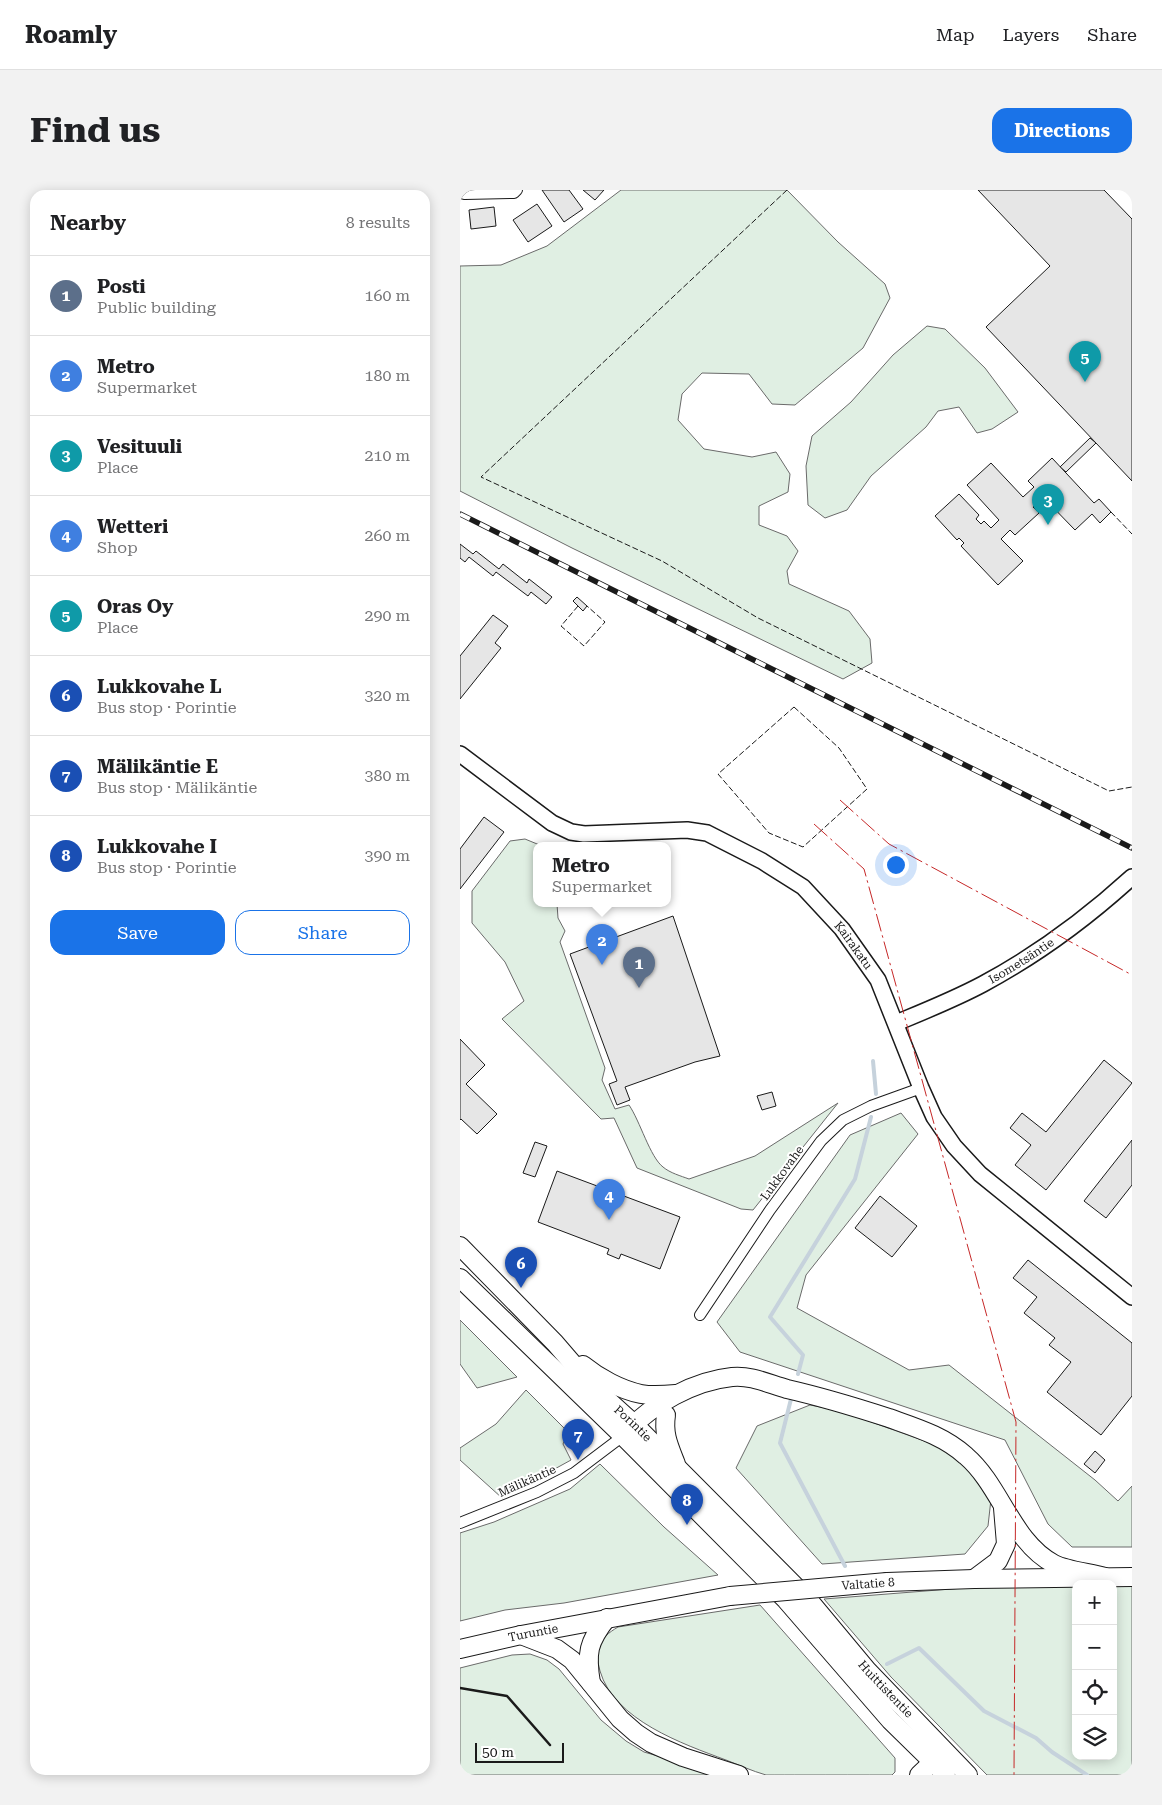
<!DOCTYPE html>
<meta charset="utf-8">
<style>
:root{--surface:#fff;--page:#f2f2f2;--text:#202124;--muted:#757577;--line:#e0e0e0;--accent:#1a73e8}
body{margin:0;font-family:"Roboto Serif",serif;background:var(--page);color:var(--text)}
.controls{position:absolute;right:15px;bottom:15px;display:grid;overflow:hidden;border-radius:10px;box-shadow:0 2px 12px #0003}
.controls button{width:45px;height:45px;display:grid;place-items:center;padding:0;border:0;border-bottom:1px solid var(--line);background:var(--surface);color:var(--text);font:25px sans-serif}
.scale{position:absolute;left:15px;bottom:12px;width:89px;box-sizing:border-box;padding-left:5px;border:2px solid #1a1a1a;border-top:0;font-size:14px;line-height:18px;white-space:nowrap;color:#1a1a1a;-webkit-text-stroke:4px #fff;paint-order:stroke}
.you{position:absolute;left:435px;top:674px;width:18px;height:18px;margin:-12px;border:4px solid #fff;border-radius:50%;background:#1a73e8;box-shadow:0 0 0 8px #1a73e833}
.badge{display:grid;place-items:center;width:32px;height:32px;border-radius:50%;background:var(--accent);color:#fff;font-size:16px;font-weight:700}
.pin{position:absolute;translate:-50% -41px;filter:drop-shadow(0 1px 2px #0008)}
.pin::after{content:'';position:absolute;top:26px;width:18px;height:15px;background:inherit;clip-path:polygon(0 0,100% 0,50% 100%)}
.popup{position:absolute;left:73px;top:652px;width:138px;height:65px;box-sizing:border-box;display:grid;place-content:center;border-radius:10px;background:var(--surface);filter:drop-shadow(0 1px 4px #0005);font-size:16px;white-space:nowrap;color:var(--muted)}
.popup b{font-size:19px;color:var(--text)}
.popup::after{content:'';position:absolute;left:50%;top:100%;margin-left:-10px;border:10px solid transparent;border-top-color:var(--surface)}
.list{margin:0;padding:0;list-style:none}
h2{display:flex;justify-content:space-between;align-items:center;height:65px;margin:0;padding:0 20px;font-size:21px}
h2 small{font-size:16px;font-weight:400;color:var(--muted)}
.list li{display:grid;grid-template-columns:32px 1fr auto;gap:15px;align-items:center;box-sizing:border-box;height:80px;padding:0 20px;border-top:1px solid var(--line)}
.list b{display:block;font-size:19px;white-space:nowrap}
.list p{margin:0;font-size:16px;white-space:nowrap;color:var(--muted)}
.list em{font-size:16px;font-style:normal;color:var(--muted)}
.actions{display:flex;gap:10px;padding:15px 20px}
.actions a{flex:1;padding:11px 0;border:1px solid var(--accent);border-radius:15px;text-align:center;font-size:18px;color:var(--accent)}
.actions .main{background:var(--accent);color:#fff}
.icon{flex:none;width:28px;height:28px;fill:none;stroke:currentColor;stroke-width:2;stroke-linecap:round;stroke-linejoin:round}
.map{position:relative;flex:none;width:672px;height:1585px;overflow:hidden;border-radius:15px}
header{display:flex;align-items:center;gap:30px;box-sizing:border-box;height:70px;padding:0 25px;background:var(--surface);border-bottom:1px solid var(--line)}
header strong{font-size:24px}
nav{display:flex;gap:28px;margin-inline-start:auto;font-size:18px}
.intro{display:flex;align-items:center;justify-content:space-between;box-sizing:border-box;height:120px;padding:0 30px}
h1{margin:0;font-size:35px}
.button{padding:12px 22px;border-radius:15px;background:var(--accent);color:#fff;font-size:18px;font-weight:700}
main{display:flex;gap:30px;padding:0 30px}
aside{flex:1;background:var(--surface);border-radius:15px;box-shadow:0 2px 12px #0003}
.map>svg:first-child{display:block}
.green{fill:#e0efe3;stroke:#6a6a6a}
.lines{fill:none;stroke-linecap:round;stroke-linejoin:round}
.stream{stroke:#c6d2dc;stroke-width:4}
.building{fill:#e6e6e6;stroke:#1a1a1a}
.minor-casing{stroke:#1a1a1a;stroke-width:12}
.secondary-casing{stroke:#1a1a1a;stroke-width:18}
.trunk-casing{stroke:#1a1a1a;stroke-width:20}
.minor{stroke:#fff;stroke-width:10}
.secondary{stroke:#fff;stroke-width:15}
.trunk{stroke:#fff;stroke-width:18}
.rail-casing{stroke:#1a1a1a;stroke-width:5.5}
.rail{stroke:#fff;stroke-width:4;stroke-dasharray:11;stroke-linecap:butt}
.trunk-bridge-casing{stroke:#1a1a1a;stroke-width:20;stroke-linecap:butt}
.trunk-bridge{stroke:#fff;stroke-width:18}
.fence{stroke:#1a1a1a;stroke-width:1;stroke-dasharray:6 2.5;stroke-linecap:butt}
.wall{stroke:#1a1a1a;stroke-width:2.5}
.power{stroke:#c62828;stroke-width:1;stroke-dasharray:18 4 2.5 4;stroke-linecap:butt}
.labels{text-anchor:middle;stroke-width:4;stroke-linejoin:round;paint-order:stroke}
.street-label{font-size:12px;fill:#1a1a1a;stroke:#fff}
</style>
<header>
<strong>Roamly</strong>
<nav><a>Map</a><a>Layers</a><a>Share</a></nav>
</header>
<div class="intro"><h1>Find us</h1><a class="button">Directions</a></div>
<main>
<aside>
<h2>Nearby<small>8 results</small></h2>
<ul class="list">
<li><span class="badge" style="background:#5c6f8a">1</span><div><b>Posti</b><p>Public building</p></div><em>160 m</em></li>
<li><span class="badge" style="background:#3f7fe0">2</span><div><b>Metro</b><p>Supermarket</p></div><em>180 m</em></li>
<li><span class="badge" style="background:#0f9aa8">3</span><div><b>Vesituuli</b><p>Place</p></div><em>210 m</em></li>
<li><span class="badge" style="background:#3f7fe0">4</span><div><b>Wetteri</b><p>Shop</p></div><em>260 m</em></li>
<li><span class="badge" style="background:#0f9aa8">5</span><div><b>Oras Oy</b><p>Place</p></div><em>290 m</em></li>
<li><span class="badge" style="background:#1a4fb4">6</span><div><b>Lukkovahe L</b><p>Bus stop · Porintie</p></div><em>320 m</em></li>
<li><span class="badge" style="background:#1a4fb4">7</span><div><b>Mälikäntie E</b><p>Bus stop · Mälikäntie</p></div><em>380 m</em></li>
<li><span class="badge" style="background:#1a4fb4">8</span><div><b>Lukkovahe I</b><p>Bus stop · Porintie</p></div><em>390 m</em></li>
</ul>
<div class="actions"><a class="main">Save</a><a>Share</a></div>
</aside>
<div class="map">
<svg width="672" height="1585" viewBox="0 0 672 1585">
<rect width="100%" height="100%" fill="#fff"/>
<g class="green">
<path d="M 161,0 L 327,0 L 378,52 L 425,94 L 430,108 L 403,158 L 335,215 L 312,214 L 289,184 L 242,183 L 222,204 L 218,230 L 244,259 L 292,267 L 316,262 L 330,284 L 328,302 L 299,316 L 299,335 L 327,346 L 338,361 L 327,381 L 329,394 L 389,421 L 410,449 L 412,473 L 383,489 L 112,358 L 0,301 L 0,76 L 41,75 L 87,56 Z"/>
<path d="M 467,136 L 485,139 L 525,178 L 558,222 L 532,239 L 517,243 L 499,217 L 478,221 L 466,237 L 411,286 L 387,320 L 365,328 L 348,315 L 346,276 L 352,246 L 391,212 L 433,165 Z"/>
<path d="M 65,649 L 82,656 L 77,656 L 77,714 L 97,714 L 98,728 L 105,741 L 100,752 L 145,878 L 142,890 L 155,919 L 169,915 C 180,931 190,967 203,977 C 210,983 221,986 229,989 L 295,966 L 378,913 L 293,1020 L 281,1019 L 177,978 L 154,928 L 141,929 L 42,829 L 64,811 L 45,772 L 12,733 L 12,701 L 50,651 Z"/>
<path d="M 441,923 L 458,944 L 346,1085 L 337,1118 L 449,1180 L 489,1175 L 635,1290 L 658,1311 L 672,1296 L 672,1357 L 612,1357 L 588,1334 L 545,1250 L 280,1162 L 257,1132 L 390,945 Z"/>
<path d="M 0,1130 L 57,1187 L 17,1198 L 0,1174 Z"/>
<path d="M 66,1200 L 108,1242 L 103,1254 L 111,1270 L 42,1308 L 0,1270 L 0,1258 L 36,1234 Z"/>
<path d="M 350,1215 L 381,1221 L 481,1257 L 503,1273 L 531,1309 L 528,1336 L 505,1364 L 362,1374 L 276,1278 L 297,1236 Z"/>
<path d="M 140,1274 L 204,1337 L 258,1385 L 104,1413 L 45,1420 L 0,1431 L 0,1343 L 34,1332 L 110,1299 Z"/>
<path d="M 653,1395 L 672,1395 L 672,1585 L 527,1585 L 431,1487 L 364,1409 L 516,1397 L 616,1396 L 616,1566 L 653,1566 Z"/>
<path d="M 300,1415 L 435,1568 L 435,1582 L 432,1585 C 402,1585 373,1585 344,1585 C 332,1585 317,1585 306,1585 C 292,1581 279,1575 266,1570 C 223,1554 154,1530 140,1481 C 134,1458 138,1449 158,1437 Z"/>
<path d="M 70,1464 L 87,1470 L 99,1479 L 141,1530 L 166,1551 L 184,1562 L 229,1575 L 253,1585 L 0,1585 L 0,1478 L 52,1465 Z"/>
</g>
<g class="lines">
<g class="stream">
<path d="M 413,871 L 416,904"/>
<path d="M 338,1184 L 343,1165 L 310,1127 L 395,989 L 411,927"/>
<path d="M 331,1209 L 320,1253 L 385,1376"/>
<path d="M 427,1474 L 459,1458 L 524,1521 L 576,1548 L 592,1562 L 627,1585"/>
</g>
</g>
<g class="building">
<path d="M 82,0 L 109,0 L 123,19 L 104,32 Z"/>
<path d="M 123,0 L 144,0 L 135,10 Z"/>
<path d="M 518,0 L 644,0 L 672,29 L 672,291 L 526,137 L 590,76 Z"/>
<path d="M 77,14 L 92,36 L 68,52 L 53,30 Z"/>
<path d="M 34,17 L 36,36 L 11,39 L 9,20 Z"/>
<path d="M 630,248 L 636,253 L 606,282 L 600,277 Z"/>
<path d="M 592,268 L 634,313 L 639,309 L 651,322 L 640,333 L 632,324 L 615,340 L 583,307 L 573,317 L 579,323 L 555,345 L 550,340 L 541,349 L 563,371 L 538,395 L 501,356 L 504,353 L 499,348 L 497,350 L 475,326 L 499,304 L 519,325 L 516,329 L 521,334 L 524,331 L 531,338 L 539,330 L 507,295 L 531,273 L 563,307 L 574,297 L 568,291 Z"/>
<path d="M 0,354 L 13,364 L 16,361 L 39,379 L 43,374 L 67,393 L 69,389 L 92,407 L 86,414 L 71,402 L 68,406 L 36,382 L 33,386 L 9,367 L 5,372 L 0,368 Z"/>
<path d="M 117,407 L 127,416 L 123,421 L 113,411 Z"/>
<path d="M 33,425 L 48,436 L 35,453 L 41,458 L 0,509 L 0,466 Z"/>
<path d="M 24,627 L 44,642 L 0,699 L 0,659 Z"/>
<path d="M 213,726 L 260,866 L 235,872 L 165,897 L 170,910 L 157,915 L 149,894 L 157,891 L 110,764 Z"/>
<path d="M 0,849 L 25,875 L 6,894 L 37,924 L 17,944 L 1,929 L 0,930 Z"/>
<path d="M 644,870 L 672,893 L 586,1000 L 555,975 L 571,955 L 550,938 L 562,923 L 586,942 Z"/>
<path d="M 312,902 L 316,916 L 302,920 L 297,906 Z"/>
<path d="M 672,950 L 672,995 L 646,1028 L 624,1011 Z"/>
<path d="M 75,952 L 87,956 L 75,987 L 63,983 Z"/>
<path d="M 97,981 L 220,1027 L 200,1079 L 161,1064 L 159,1069 L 147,1064 L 149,1059 L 78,1032 Z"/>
<path d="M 420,1006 L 457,1036 L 432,1067 L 395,1038 Z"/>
<path d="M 568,1070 L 672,1153 L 672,1206 L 641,1245 L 587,1202 L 611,1172 L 589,1155 L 595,1148 L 564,1123 L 577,1107 L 553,1088 Z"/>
<path d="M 635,1261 L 645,1270 L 635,1283 L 624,1274 Z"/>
</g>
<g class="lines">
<defs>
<g id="minor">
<path d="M 0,3 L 5,4 L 54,3 L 57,0"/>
<path d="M 240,1125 L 310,1020 L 361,951 L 383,930 L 411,916 L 461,898"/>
<path d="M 0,1333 L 77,1302 L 114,1283 L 163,1246"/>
</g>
<g id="secondary">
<path id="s1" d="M 0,564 L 92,633 L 111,642 L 124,644 L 227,640 L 247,643 L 302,671 L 343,697 L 382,739 L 418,790 L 461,898 L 474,927 L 494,956 L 520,984 L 672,1107"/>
<path id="s2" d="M 436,833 C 465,821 495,809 523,794 C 577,765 627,728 672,687"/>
</g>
<g id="trunk">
<path id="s3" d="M 0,1056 L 95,1153 L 132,1196 L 174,1234 L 347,1408 L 407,1480 L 508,1585"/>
<path d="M 0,1088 L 163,1246 L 326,1410 L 430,1530 L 486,1585"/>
<path d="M 123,1175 C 139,1188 161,1200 181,1204 C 192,1206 205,1205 216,1204"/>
<path d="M 206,1225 C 203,1244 209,1256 216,1274"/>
<path d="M 166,1242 C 193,1214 233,1191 272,1187 C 291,1185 309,1194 327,1199 C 362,1207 395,1217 429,1228 C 457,1238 484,1246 506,1266 C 541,1296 552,1352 594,1374 C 605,1380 631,1383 645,1387"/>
<path d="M 514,1389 L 538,1371 L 546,1354 L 543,1318"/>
<path d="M 427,1392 L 514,1389 L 672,1387"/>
<path d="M 61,1445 L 97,1459 L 112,1470 L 160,1529 L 176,1543 L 191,1553 L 223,1567 L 279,1585"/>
<path id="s4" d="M 0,1459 L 61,1445 L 270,1406"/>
<path d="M 131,1493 C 126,1463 128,1452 147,1428"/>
<path d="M 459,1585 L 480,1565"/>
</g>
</defs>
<use href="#minor" class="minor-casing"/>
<use href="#secondary" class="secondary-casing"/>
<use href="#trunk" class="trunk-casing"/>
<use href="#minor" class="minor"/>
<use href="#secondary" class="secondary"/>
<use href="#trunk" class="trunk"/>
<defs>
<path id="rail" d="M 0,324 L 672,658"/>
</defs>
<use href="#rail" class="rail-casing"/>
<use href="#rail" class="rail"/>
<defs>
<path id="trunk-bridge" d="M 270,1406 L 427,1392"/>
</defs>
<use href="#trunk-bridge" class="trunk-bridge-casing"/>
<use href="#trunk-bridge" class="trunk-bridge"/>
<g class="fence">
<path d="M 327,0 L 21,287 L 202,371 L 298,428 L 649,601 L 672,597"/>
<path d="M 651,322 L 672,344"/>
<path d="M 118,416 L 101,436 L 124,456 L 145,432 L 127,416"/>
<path d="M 334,517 L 379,558 L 407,599 L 343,657 L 309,643 L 258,584 Z"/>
</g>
<path class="wall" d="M 0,1498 L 47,1506 L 90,1555"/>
<g class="power">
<path d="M 380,610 L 429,654 L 672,785"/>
<path d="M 354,634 L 404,679 L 556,1232 L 554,1585"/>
</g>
</g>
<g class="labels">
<g class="street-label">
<text dy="4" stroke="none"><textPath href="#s1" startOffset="460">Kairakatu</textPath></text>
<text dy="4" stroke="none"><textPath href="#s2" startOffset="140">Isometsäntie</textPath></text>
<text transform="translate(322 983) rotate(-54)" y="4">Lukkovahe</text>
<text dy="4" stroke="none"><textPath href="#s3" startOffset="248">Porintie</textPath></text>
<text transform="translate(67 1291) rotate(-24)" y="4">Mälikäntie</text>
<text transform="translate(408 1394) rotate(-4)" y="4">Valtatie 8</text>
<text dy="4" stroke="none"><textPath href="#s4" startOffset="75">Turuntie</textPath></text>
<text dy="4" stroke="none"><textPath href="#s3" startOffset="615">Huittistentie</textPath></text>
</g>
</g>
</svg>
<div class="controls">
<button>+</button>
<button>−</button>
<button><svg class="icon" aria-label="locate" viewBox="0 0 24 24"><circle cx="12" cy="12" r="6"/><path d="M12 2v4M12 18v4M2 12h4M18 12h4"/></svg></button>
<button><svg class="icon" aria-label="layers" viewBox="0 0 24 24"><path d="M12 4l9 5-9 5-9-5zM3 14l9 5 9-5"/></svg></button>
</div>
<div class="scale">50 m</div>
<div class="you"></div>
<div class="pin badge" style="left:179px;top:798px;background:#5c6f8a">1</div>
<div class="pin badge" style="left:142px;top:775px;background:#3f7fe0">2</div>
<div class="popup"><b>Metro</b>Supermarket</div>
<div class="pin badge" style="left:588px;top:335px;background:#0f9aa8">3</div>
<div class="pin badge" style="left:149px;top:1030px;background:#3f7fe0">4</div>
<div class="pin badge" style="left:625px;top:192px;background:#0f9aa8">5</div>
<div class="pin badge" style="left:61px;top:1098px;background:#1a4fb4">6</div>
<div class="pin badge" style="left:118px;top:1270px;background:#1a4fb4">7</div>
<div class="pin badge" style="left:227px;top:1335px;background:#1a4fb4">8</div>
</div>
</main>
